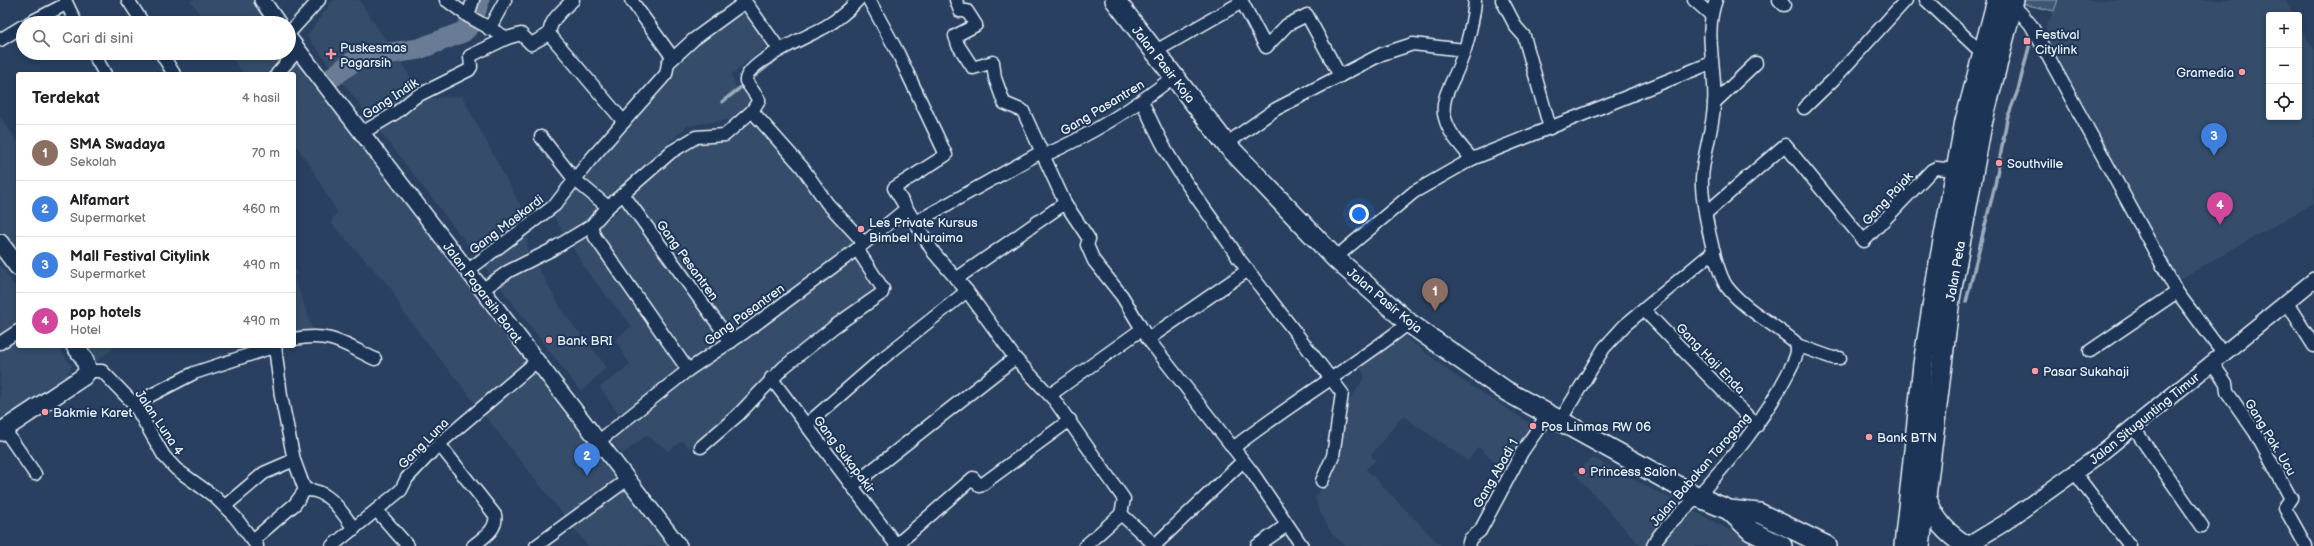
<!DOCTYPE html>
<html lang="id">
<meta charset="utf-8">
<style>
:root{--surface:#fff;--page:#f6f6f6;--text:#202124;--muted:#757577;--line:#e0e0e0;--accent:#111827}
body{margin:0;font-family:"Balsamiq Sans",sans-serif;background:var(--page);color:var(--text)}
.controls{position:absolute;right:12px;top:12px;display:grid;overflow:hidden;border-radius:4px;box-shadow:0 2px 6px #0003}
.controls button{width:36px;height:36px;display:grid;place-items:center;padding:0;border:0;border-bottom:1px solid var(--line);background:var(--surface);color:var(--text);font:20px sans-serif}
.you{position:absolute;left:1359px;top:214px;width:14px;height:14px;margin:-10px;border:3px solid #fff;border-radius:50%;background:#1a73e8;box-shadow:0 0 0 6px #1a73e833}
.badge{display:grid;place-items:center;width:26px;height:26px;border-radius:50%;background:var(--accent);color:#fff;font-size:13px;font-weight:700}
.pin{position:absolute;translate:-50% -33px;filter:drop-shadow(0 1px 2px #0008)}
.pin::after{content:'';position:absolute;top:21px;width:14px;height:12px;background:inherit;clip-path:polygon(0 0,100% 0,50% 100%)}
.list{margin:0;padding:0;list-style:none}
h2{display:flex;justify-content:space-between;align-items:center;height:52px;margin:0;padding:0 16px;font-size:17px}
h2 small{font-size:13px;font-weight:400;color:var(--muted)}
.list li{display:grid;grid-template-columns:26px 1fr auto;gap:12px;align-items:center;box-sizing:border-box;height:56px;padding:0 16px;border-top:1px solid var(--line)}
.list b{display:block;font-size:15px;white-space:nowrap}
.list p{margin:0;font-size:13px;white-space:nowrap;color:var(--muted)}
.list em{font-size:13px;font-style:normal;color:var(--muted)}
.icon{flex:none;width:22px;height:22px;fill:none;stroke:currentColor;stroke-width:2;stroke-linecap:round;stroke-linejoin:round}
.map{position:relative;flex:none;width:2314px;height:546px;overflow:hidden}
.search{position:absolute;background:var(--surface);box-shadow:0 2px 6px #0003;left:16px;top:16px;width:280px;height:44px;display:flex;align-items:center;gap:10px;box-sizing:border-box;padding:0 14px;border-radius:22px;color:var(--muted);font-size:15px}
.panel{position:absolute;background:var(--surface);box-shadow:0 2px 6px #0003;left:16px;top:72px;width:280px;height:276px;border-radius:4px}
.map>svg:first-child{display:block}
.built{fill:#364d6b}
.green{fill:#415774;stroke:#94a4b6}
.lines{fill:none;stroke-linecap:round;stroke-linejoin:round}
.stream{stroke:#9dabbd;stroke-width:3.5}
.river{stroke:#6b7c95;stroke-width:21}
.minor-casing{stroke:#e8f1f8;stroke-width:15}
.tertiary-casing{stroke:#e8f1f8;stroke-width:18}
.secondary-casing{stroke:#e8f1f8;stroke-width:20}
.primary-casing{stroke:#e8f1f8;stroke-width:22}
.minor{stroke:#1d3557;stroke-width:12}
.tertiary{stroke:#1d3557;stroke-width:15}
.secondary{stroke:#1d3557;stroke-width:17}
.primary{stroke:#1d3557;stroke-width:19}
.poi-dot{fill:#ff9aa2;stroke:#1d3557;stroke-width:1.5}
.labels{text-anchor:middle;stroke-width:4;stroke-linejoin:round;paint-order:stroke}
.poi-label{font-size:13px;fill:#e8f1f8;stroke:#1d3557;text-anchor:start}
.street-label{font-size:13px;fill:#e8f1f8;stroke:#1d3557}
</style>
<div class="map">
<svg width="2314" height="546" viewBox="0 0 2314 546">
<rect width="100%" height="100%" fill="#294061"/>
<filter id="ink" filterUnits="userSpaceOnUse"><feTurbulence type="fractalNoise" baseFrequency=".025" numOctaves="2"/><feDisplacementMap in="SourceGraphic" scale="8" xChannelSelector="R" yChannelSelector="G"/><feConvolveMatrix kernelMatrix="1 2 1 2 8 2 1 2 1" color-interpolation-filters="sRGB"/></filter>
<g filter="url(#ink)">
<g class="built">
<path d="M 190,0 L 257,0 L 274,23 L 206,23 Z"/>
<path d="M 333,0 L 359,0 L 425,99 L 462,96 L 525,214 L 528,251 L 565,315 L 607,367 L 581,392 L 307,36 Z"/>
<path d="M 2058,0 L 2286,0 L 2294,15 L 2269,15 L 2269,117 L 2299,117 L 2299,24 L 2314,51 L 2314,203 L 2175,282 L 2052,50 L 2046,28 Z"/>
<path d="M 741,5 L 769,44 L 731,75 L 737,89 L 744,82 L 759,91 L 739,118 L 687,126 L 581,227 L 680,370 L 625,412 L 617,412 L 600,387 L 630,365 L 615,339 L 632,326 L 588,273 L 553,215 L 566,194 L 667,65 Z"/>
<path d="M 289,43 L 671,546 L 588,546 L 403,312 L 391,288 L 331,223 L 337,212 L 309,164 L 294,143 L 294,74 L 244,74 L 228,53 L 289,53 Z"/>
<path d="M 756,115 L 801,165 L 822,208 L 853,243 L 783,295 L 730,331 L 631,196 L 694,139 L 728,137 L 747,127 Z"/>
<path d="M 0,117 L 18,142 L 18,255 L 0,230 Z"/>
<path d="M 625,205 L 721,340 L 690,363 L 595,230 Z"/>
<path d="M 855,257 L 874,288 L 764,376 L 737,407 L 689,448 L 682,441 L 668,451 L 647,435 L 622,454 L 609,437 Z"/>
<path d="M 0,265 L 18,291 L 18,346 L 57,346 L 72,366 L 65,377 L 0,421 Z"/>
<path d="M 294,265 L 297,274 L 294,276 L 313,330 L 294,337 Z"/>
<path d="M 1401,333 L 1454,375 L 1539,429 L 1505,471 L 1478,447 L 1468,461 L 1403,416 L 1371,455 L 1376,460 L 1366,469 L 1441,546 L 1346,546 L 1332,534 L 1320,512 L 1315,498 L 1326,481 L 1348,403 L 1365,377 L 1358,363 Z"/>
<path d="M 83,346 L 117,346 L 95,362 Z"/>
<path d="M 1593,458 L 1760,546 L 1641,546 L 1574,473 Z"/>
</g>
<path class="green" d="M 2014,0 L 2058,0 L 2054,11 L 2014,2 Z"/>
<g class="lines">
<g class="stream">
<path d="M 847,18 L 854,13 L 861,4"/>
<path d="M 750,80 L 779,57"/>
<path d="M 722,102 L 745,84"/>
<path d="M 1966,302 L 1995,185 L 2007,119 L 2018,90 L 2032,35"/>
</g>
<path class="river" d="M 334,76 L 351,63 L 364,57 L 419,49 L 463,32 L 472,23 L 479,0"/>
<defs>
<g id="minor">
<path d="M 65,0 L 76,23"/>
<path d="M 128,0 L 143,23"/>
<path d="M 631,0 L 673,58"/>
<path d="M 744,0 L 779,49"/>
<path d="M 869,0 L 898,53 L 946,155 L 894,188 L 934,253 L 967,291 L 1015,358 L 1055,401 L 1124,499 L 1121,514"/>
<path d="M 956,0 L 960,11 L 967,11 L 976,25 L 955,36 L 958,45 L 973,68 L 993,62 L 995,78 L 1004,103 L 1023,111 L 1065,203 L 1089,239 L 1087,245 L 1094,261 L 1122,296 L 1148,339 L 1252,472 L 1302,546"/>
<path d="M 1241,0 L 1266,47 L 1287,25 L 1307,15 L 1340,76"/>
<path d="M 1502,0 L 1516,27 L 1524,36 L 1550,128"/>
<path d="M 1694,0 L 1711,15"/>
<path d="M 1779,0 L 1784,5"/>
<path d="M 1926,0 L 1983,54"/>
<path d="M 2012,9 L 2020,12 L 2031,25 L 2177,292"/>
<path d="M 468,16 L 473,0"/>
<path d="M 29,23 L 66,4"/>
<path d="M 489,29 L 505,0"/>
<path d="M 289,33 L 319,0"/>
<path d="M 549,35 C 550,19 562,11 573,0"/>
<path d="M 507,38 L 521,34 L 531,44 L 547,35 L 551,36 L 624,122"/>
<path d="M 0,40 L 23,26"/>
<path d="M 1154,52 L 1242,2"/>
<path d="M 93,53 L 105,74"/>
<path d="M 161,53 L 174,74"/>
<path d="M 277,74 L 298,50"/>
<path d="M 1142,101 C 1151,121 1160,141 1171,159 C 1192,194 1218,225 1239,259 L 1342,393 L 1333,456 L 1322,481"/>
<path d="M 1714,103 L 1756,63"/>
<path d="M 1804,108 L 1834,79 L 1906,0"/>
<path d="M 752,111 L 802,167 L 827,203 L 864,243"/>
<path d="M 362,133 L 397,112 L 415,97 L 469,70 L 471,67 L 470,56 L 507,38 L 468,16 L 446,0"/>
<path d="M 541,137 L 574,179 L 608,207"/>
<path d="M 1226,144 L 1276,109 L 1382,54 L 1413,44 L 1464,50"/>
<path d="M 1043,156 C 1090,135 1133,109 1173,77"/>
<path d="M 1472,159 C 1462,147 1449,134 1445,118 C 1439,99 1454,81 1460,63 C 1467,47 1474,17 1475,0"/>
<path d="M 623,194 L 731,342"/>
<path d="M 1706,213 L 1785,145 L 1864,241 L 1932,170 L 1936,168 L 1956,170"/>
<path d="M 916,222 L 1041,152"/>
<path d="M 591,226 L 595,237 L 688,370"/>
<path d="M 1335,258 L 1414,192 L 1472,159 L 1711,63"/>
<path d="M 467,271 L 555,205 L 590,160 L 666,74 L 668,63 L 693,40 L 745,2"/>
<path d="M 956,279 L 1065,203"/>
<path d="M 482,290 L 509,271 L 551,250 L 591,226 L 608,207 L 671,152 L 696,137 L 725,135 L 752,111 L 759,100 L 746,81 C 744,63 811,35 825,27 C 837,20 848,11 858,0"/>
<path d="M 2287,303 L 2314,346"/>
<path d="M 1644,310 L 1757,426"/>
<path d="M 294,339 C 332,332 343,344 375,359"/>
<path d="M 1148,339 L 1248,270"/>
<path d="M 0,343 L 18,331"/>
<path d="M 1797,345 L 1833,358 L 1840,358"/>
<path d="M 2090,351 L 2177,292 L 2224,355"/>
<path d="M 2213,364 L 2226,383 L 2227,392 L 2255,432 L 2289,495 L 2291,498 L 2285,507 L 2287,512 L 2306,546"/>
<path d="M 88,371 L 102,371 L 134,404 L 164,456 L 176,469 L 215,497 L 235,517 L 257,546"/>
<path d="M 771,378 L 897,546"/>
<path d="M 1050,395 L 1142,329"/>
<path d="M 134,404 L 194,373 L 276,346"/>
<path d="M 1560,421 L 1604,348 L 1625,325 L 1714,251"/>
<path d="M 806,425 L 883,358 L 967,291"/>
<path d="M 2133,427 L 2202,526"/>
<path d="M 4,429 L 35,474"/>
<path d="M 599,441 L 688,370 L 745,332 L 857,249 L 906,209"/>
<path d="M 439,444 L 495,515 C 498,529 484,537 473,546"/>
<path d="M 701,447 L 738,415 L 784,367 L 835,326 L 882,293 L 883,289 L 857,249"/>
<path d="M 1233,448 C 1290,404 1352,367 1409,323"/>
<path d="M 2075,473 L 2130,546"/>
<path d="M 852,486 L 1015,358"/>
<path d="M 305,490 C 328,488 342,512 354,529"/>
<path d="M 225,506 L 264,473 L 294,460 L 281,396 L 275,346"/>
<path d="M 377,511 L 408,546"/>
<path d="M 1121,514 L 1156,546"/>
<path d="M 253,540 L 295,504 L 305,490 L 294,460"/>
<path d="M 1155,545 L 1243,461"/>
<path d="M 332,546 L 401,490 L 407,478 L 439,444 L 537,361"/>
<path d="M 536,546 L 628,479"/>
<path d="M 897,546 L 902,540 L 973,478 L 980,486 L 1070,420"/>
<path d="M 1085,546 L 1121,514"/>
<path d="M 1257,546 L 1287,525"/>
<path d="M 1468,546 L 1470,539 L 1480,531 L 1522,452 L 1548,414"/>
<path d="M 1653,546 C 1660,529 1685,510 1698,496 C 1732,458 1765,419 1788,373 C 1792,364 1801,352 1795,342 C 1773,323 1746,311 1727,287 C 1715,270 1701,201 1702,179 C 1703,154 1713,130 1714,105 C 1717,69 1703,35 1716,0"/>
</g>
<g id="tertiary">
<path d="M 262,0 L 278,23"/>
<path d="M 289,38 L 679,546"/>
<path d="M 1967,546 L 2003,524 L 2095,458 L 2314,280"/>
</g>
<g id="secondary">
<path d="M 0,243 L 18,267"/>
<path d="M 0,432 L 83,377 L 88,371 L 84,358 L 75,346"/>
</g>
<g id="primary">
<path d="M 1115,0 L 1226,144 L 1335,258 L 1409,323 L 1506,391 L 1698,497 L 1729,510 L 1759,513 L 1827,546"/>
<path d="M 1927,499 C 1935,521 1947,534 1967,546"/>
<path d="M 1729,510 L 1751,531 L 1782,546"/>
<path d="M 1904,546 L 1923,364 L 1939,263 L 1965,121 L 1997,0"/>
<path d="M 1920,546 L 1950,299 L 1982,124 L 2014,0"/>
</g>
</defs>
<use href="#minor" class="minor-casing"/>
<use href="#tertiary" class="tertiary-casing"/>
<use href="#secondary" class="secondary-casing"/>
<use href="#primary" class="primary-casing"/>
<use href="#minor" class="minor"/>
<use href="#tertiary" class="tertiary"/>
<use href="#secondary" class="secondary"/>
<use href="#primary" class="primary"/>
</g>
</g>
<g class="poi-dot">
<rect x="2023" y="37" width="8" height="8" rx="2"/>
<path d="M329 48h4v4h4v4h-4v4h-4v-4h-4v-4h4z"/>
<circle cx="2242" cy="72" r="4"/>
<circle cx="1999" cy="163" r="4"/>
<circle cx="861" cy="229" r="4"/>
<circle cx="549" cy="340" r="4"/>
<circle cx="2035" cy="371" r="4"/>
<circle cx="45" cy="412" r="4"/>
<circle cx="1533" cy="426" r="4"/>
<circle cx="1869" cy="437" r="4"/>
<circle cx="1582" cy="471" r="4"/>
</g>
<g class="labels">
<g class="poi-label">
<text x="2035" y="39">Festival<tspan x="2035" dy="15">Citylink</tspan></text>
<text x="340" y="52">Puskesmas<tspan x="340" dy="15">Pagarsih</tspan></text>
<text x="2234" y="77" text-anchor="end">Gramedia</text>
<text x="2007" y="168">Southville</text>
<text x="869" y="227">Les Private Kursus<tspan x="869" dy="15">Bimbel Nuraima</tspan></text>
<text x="557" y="345">Bank BRI</text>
<text x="2043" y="376">Pasar Sukahaji</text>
<text x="53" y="417">Bakmie Karet</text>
<text x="1541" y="431">Pos Linmas RW 06</text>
<text x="1877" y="442">Bank BTN</text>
<text x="1590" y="476">Princess Salon</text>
</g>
<g class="street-label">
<text transform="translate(1164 64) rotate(52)" y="5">Jalan Pasir Koja</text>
<text transform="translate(390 98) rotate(-33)" y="5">Gang Indik</text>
<text transform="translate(1102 107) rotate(-31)" y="5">Gang Pasantren</text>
<text transform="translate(1887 198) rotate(-47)" y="5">Gang Pajak</text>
<text transform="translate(506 224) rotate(-37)" y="5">Gang Maskardi</text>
<text transform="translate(688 260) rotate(54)" y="5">Gang Pesantren</text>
<text transform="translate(1955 271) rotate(-80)" y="5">Jalan Peta</text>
<text transform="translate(483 292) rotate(53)" y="5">Jalan Pagarsih Barat</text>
<text transform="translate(1385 300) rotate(40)" y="5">Jalan Pasir Koja</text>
<text transform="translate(744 314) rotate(-36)" y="5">Gang Pasantren</text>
<text transform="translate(1711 358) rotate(46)" y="5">Gang Haji Enda</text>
<text transform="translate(2144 418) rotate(-39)" y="5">Jalan Situgunting Timur</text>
<text transform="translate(160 422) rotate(56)" y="5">Jalan Luna 4</text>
<text transform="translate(2271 437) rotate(59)" y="5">Gang Pak. Ucu</text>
<text transform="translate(423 443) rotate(-45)" y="5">Gang Luna</text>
<text transform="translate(845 454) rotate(53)" y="5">Gang Sukapakir</text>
<text transform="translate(1700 469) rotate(-49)" y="5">Jalan Babakan Tarogong</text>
<text transform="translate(1495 473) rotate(-60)" y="5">Gang Abadi 1</text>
</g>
</g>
</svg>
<div class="controls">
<button>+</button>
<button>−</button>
<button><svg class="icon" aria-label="locate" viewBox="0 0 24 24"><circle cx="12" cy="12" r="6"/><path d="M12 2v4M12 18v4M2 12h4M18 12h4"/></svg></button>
</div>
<div class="you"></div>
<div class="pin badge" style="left:1435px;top:311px;background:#8d6e63">1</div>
<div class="pin badge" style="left:587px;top:476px;background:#3f7fe0">2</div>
<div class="pin badge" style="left:2214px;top:156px;background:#3f7fe0">3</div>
<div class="pin badge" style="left:2220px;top:225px;background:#d1479c">4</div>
<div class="search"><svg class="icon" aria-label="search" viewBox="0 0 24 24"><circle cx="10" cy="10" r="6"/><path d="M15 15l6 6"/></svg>Cari di sini</div>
<section class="panel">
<h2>Terdekat<small>4 hasil</small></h2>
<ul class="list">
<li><span class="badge" style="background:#8d6e63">1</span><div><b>SMA Swadaya</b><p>Sekolah</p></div><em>70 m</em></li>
<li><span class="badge" style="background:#3f7fe0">2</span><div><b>Alfamart</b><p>Supermarket</p></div><em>460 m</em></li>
<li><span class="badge" style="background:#3f7fe0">3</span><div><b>Mall Festival Citylink</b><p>Supermarket</p></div><em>490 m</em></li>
<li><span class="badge" style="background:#d1479c">4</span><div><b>pop hotels</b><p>Hotel</p></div><em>490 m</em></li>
</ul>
</section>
</div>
